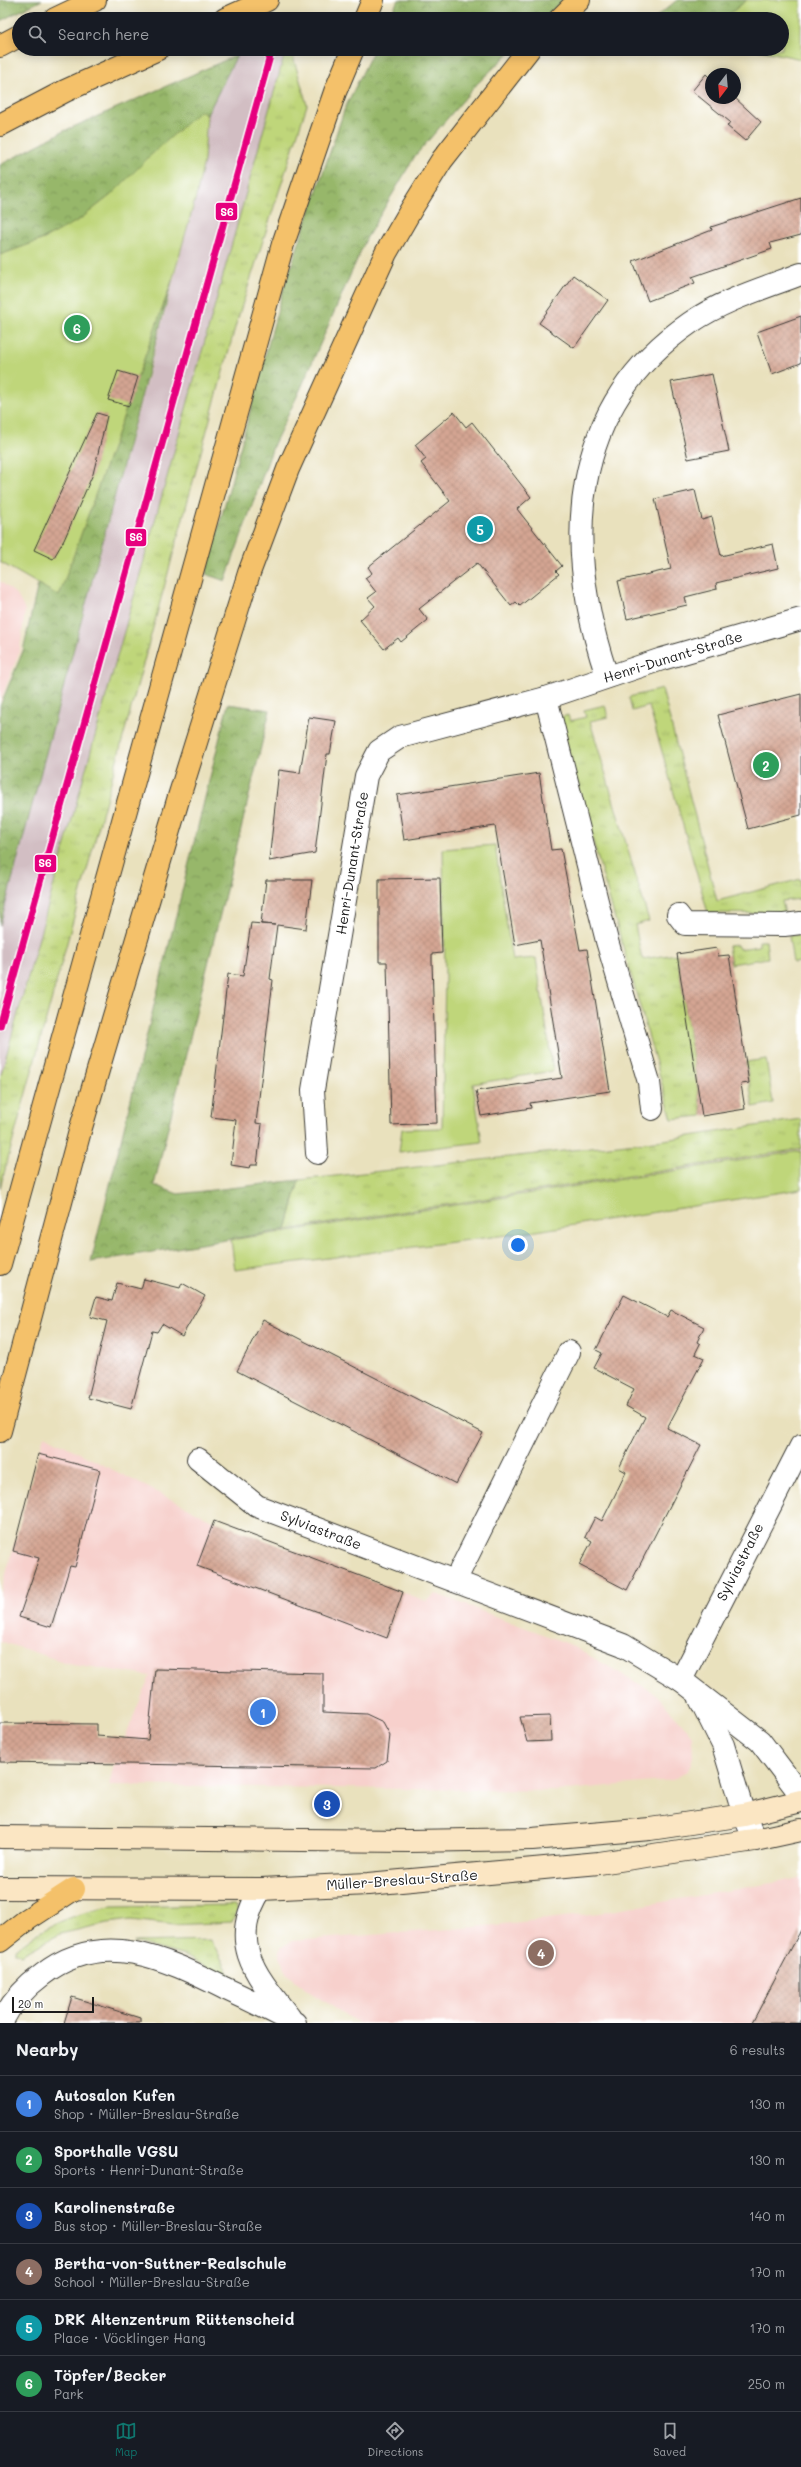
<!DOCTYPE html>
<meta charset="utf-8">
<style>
:root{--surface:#171b24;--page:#242831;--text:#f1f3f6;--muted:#9ea1a6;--line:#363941;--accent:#0f766e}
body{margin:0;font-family:Mali,sans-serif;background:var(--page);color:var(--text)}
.compass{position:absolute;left:705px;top:68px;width:36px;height:36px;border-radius:50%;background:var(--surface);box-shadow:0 2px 10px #0003;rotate:196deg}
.scale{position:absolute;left:12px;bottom:10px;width:82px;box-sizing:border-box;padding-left:4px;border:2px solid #1c1c1c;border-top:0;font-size:11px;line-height:14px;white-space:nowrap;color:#1c1c1c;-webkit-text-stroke:3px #fff;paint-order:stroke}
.you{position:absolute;left:518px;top:1245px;width:14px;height:14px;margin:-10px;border:3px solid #fff;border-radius:50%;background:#1a73e8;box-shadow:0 0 0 6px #1a73e833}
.badge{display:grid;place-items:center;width:26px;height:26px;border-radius:50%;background:var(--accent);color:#fff;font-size:13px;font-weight:700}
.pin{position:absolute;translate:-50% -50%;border:2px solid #fff;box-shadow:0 1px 4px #0006}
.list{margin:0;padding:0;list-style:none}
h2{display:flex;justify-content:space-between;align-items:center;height:52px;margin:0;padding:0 16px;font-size:17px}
h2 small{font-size:13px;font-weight:400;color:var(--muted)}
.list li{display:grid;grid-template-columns:26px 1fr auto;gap:12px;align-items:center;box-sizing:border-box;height:56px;padding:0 16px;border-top:1px solid var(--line)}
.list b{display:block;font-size:15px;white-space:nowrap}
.list p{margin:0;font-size:13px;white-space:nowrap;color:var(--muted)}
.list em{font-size:13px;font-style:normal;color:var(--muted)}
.icon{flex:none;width:22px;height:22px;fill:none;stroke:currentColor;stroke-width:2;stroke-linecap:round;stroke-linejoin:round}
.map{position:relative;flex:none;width:801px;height:2023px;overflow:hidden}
.search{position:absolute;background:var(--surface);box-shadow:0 2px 10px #0003;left:12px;right:12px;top:12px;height:44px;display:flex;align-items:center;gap:10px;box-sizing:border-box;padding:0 14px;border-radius:22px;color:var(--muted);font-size:15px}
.sheet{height:388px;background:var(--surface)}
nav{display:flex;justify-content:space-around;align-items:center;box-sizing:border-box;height:56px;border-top:1px solid var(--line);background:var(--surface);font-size:11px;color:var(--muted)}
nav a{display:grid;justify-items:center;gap:2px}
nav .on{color:var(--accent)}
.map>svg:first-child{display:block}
.built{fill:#f7d0cc}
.railway{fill:#d2bec3}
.grass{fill:url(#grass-tufts);stroke:#6e794b}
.forest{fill:url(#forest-crowns);stroke:#5a6a43}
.green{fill:#bfd67a;stroke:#6e794b}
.building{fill:url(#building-cross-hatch)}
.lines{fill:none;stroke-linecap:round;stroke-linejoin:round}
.street-casing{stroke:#3b3a34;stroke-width:24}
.secondary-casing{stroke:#3b3a34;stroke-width:24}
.primary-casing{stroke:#3b3a34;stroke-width:24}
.highway-casing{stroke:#3b3a34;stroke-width:24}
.street{stroke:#fff;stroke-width:22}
.secondary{stroke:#fbe6c3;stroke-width:22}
.primary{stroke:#f4c16a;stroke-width:22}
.highway{stroke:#f4c16a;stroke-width:22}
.rail-1-casing{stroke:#fff;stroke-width:10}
.rail-1{stroke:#e6007e;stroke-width:7}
.labels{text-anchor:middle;stroke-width:3;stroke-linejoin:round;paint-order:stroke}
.street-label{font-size:14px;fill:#1c1c1c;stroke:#fff}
.line-badge{stroke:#fff;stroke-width:1.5}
.badge-label{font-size:11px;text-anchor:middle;font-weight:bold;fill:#fff}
</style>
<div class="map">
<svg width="801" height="2023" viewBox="0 0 801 2023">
<defs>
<pattern id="grass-tufts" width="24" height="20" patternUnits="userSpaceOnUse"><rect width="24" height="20" fill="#bfd67a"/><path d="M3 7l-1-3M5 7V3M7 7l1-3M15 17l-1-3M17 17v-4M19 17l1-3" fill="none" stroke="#a4b769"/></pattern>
<pattern id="forest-crowns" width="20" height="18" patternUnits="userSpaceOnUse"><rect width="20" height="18" fill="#97b76a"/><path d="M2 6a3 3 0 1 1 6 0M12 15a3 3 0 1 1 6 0" fill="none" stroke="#7a9456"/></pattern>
<pattern id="building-cross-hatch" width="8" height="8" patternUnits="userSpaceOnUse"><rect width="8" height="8" fill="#d4a593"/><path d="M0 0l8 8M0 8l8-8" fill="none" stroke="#b58d7e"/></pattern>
</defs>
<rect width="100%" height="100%" fill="#fff"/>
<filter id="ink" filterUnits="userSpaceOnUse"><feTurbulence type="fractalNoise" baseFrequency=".025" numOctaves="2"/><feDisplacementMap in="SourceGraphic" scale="8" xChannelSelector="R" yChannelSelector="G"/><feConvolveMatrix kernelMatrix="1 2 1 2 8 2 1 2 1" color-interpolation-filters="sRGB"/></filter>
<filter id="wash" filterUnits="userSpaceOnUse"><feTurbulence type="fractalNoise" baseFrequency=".012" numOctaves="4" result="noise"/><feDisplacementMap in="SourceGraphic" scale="16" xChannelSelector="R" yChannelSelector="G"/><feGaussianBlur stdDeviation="0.9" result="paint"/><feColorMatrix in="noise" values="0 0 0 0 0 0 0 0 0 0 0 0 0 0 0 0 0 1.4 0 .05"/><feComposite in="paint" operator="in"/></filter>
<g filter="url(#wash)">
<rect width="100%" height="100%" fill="#e9e1bd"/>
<g class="built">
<path d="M 0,581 L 17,595 L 25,610 L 20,650 L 0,702 Z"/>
<path d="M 44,1435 L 214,1521 L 426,1601 L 436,1594 L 569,1644 L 653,1692 L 680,1721 L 692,1736 L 693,1757 L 688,1771 L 673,1780 L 556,1791 L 109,1785 L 114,1764 L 150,1676 L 67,1663 L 0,1641 L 0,1596 Z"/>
<path d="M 801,1878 L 801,2023 L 358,2023 L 308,1991 L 288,1974 L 279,1957 L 281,1948 L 292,1941 L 477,1927 L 599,1913 Z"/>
</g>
<path class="railway" d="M 259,49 L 286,49 L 0,1078 L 0,925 L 197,193 L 204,161 L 207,115 L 237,55 Z"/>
<g class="grass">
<path d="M 286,49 L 291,49 L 307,105 L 236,324 L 0,1188 L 0,1078 Z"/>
<path d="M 662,689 L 717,901 L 801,879 L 801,899 L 782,901 L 785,914 L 708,913 L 649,706 L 632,711 L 629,697 Z"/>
<path d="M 605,705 L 608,717 L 590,721 L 649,921 L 635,925 L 642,959 L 677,954 L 702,1116 L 672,1119 L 558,718 L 568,715 L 570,721 L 586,717 L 584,710 Z"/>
<path d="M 801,934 L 801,962 L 793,963 L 789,936 Z"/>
<path d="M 759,941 L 766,941 L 768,958 L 731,964 L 728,946 L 737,945 L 739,949 L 759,946 Z"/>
<path d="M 766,1059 L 773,1103 L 753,1107 L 746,1062 Z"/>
<path d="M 801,1119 L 801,1149 L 286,1230 L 299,1180 L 664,1140 Z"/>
<path d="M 235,1905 L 238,1909 L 232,1922 L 174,1925 L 131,1920 L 107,1923 L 60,1934 L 21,1955 L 14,1951 C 41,1927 75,1913 111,1907 Z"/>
<path d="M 211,1940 L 230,1975 L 229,1978 L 226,1978 L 185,1956 L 134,1942 Z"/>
</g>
<g class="forest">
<path d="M 0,0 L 42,0 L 0,21 Z"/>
<path d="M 398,0 L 564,0 L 544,19 L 389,19 Z"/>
<path d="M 677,0 L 747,0 L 723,19 L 654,19 Z"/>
<path d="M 374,49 L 513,49 L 477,84 L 415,156 L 366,239 L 301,388 L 274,444 L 225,581 L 206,574 L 283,290 L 345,108 Z"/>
<path d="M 237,55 L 207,115 L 200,112 C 161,148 124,188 80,219 C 56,236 27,245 0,255 L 0,165 L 64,131 Z"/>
<path d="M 173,278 L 0,925 L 0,706 L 23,651 L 38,584 L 59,595 Z"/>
<path d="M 228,704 L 270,710 L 154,1185 L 178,1194 L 299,1180 L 286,1230 L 91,1262 Z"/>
</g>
<g class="green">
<path d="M 747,0 L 801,0 L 801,59 L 755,49 L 782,49 L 782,19 L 723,19 Z"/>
<path d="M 200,111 L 207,115 L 204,161 L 197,193 L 173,278 L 59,596 L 0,562 L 0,255 L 44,239 L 79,220 L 111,195 L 151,155 Z"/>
<path d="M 495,845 L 512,960 L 536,958 L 553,1071 L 473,1084 L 482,1142 L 399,1152 L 402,1129 L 442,1128 L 445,976 L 443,849 Z"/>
<path d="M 801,1151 L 801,1189 L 530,1232 L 235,1270 L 231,1240 Z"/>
</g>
<g id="blocks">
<g class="building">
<path d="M 706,74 L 711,79 L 711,98 L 735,98 L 761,122 L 745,141 L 727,126 L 730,122 L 692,91 Z"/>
<path d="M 801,198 L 801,235 L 770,243 L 772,249 L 692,277 L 695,283 L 648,301 L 633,261 L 712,230 L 711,227 Z"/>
<path d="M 573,275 L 608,300 L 574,348 L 539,323 Z"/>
<path d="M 801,316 L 801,363 L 772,374 L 757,332 Z"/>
<path d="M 118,371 L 138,377 L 129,406 L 108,400 Z"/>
<path d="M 712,374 L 729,451 L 688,459 L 671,382 Z"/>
<path d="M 454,412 L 466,427 L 472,422 L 531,497 L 517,509 L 562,566 L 556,571 L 559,574 L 520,606 L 516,602 L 511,606 L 477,563 L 419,609 L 428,620 L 401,642 L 398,638 L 384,649 L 360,620 L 375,606 L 368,598 L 376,592 L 365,578 L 372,573 L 368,567 L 450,501 L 421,463 L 426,459 L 415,445 Z"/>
<path d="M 97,413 L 107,416 L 93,474 L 64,540 L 53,559 L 34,550 Z"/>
<path d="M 695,490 L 702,520 L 712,517 L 721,556 L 773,544 L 778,568 L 716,583 L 717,589 L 685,597 L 687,605 L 627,619 L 618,581 L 671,569 L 655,499 Z"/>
<path d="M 801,694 L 801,815 L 748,829 L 718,715 Z"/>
<path d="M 309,717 L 336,721 L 330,754 L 327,754 L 315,853 L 269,861 L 279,770 L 300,773 Z"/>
<path d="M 539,773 L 551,850 L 561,849 L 580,950 L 587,949 L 610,1091 L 530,1103 L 531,1108 L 481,1116 L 476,1091 L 562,1078 L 540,940 L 515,945 L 495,826 L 404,840 L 397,795 Z"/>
<path d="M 440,878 L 442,953 L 432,954 L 432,962 L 437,1123 L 391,1125 L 387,962 L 379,962 L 379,879 Z"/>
<path d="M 266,880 L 312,880 L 306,929 L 277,925 L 270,979 L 273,980 L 256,1123 L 262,1124 L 257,1165 L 251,1165 L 250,1168 L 231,1165 L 236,1120 L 211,1117 L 228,974 L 243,976 L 251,923 L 275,925 L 261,924 Z"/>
<path d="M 717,948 L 718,956 L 729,955 L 749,1083 L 741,1084 L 745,1109 L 702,1116 L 677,954 Z"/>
<path d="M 144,1279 L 180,1288 L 182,1283 L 205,1296 L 182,1336 L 162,1324 L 157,1332 L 152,1331 L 131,1409 L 88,1398 L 107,1321 L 90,1317 L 96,1297 L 112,1301 L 117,1283 L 141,1289 Z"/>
<path d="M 624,1295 L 667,1317 L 671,1310 L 704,1327 L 697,1342 L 700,1344 L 695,1354 L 704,1358 L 667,1428 L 701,1445 L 627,1590 L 579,1565 L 592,1541 L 585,1537 L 595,1517 L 602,1521 L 614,1497 L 626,1472 L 619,1468 L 645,1417 L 626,1406 L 634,1389 L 594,1368 L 602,1353 L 596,1350 Z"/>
<path d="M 263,1320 L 483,1433 L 456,1484 L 237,1371 Z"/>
<path d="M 38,1454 L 100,1470 L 75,1567 L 70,1566 L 51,1627 L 19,1617 L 39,1558 L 13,1551 Z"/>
<path d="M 214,1521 L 403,1592 L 387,1638 L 197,1566 Z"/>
<path d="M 155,1669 L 323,1673 L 323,1712 L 366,1714 L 383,1722 L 390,1735 L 387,1761 L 376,1768 L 0,1762 L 0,1723 L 97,1724 L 97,1736 L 148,1740 Z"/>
<path d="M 550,1716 L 551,1741 L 527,1742 L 520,1717 Z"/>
<path d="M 801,1930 L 801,2023 L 752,2023 Z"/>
<path d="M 72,1997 L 140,2018 L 140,2023 L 64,2023 Z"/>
</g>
</g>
</g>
<g filter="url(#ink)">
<use href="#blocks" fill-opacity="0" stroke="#3b3a34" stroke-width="1"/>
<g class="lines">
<defs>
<g id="street">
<path d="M 607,676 C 563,546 567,408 690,323 C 723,300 764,288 801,274"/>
<path d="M 546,698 L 607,941 L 649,1082 L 652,1109"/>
<path d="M 678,915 L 685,924 L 784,925 L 801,923"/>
<path d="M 317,1153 L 313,1090 L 366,776 L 379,751 L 400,737 L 546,698 L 662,659 L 801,619"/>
<path d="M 801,1446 L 681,1680 L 760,1741 L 801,1795"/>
<path d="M 198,1459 L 257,1506 L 623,1645 L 681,1680"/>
<path d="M 455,1581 L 569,1352"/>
<path d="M 700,1699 L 723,1745 L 744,1815 L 755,1840"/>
<path d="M 261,1889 C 227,1943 255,1974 290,2018"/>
<path d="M 1,2023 C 11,2003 24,1988 42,1975 C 102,1928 164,1958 224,1988 C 248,1999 272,2011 295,2023"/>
</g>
<g id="secondary">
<path d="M 0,1837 L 409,1841 L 532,1839 L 650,1829 L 744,1815 L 801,1801"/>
<path d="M 0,1888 L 261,1889 L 368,1884 L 599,1863 L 755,1840 L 801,1830"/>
</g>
<path id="primary" d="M 0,1941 L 28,1919 L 74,1889"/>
<g id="highway">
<path d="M 55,19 L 95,0"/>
<path d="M 225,19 L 267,0"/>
<path d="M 365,19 L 373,0"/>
<path d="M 560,19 L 579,0"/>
<path d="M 0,46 L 19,36"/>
<path d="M 0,125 L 65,91 L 158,49"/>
<path d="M 0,1264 L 283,244 L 335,92 L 353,49"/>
<path d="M 0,1431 L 80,1131 L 178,800 L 249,573 L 288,469 L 386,253 L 412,208 L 442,160 L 529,49"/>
</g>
</defs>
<use href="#street" class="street-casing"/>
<use href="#secondary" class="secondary-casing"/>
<use href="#primary" class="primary-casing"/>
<use href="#highway" class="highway-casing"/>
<use href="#street" class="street"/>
<use href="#secondary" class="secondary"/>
<use href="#primary" class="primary"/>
<use href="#highway" class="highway"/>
<defs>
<path id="rail-1" d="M 0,1026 L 272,49"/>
</defs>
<use href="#rail-1" class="rail-1-casing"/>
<use href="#rail-1" class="rail-1"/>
</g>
</g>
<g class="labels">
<g class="street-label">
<text transform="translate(673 657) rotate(-17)" y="5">Henri-Dunant-Straße</text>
<text transform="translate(352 863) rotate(-81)" y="5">Henri-Dunant-Straße</text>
<text transform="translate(321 1530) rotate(21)" y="5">Sylviastraße</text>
<text transform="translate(740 1562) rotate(-63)" y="5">Sylviastraße</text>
<text transform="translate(402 1880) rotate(-4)" y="5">Müller-Breslau-Straße</text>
</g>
</g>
<g class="line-badge">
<rect x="215" y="202" width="23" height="19" rx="4" fill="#e6007e"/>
<rect x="125" y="528" width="22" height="19" rx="4" fill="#e6007e"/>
<rect x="34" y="854" width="23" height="19" rx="4" fill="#e6007e"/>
</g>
<g class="badge-label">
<text x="227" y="216">S6</text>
<text x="136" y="541">S6</text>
<text x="45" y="867">S6</text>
</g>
</svg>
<svg class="compass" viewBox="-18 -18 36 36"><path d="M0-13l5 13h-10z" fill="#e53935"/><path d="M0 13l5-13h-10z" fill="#9ea1a6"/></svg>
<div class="scale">20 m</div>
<div class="you"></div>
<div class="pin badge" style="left:263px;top:1712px;background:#3f7fe0">1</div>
<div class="pin badge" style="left:766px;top:765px;background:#2e9e5b">2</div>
<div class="pin badge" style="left:327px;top:1804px;background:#1a4fb4">3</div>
<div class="pin badge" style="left:541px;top:1953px;background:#8d6e63">4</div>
<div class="pin badge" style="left:480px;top:529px;background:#0f9aa8">5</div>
<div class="pin badge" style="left:77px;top:328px;background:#2e9e5b">6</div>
<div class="search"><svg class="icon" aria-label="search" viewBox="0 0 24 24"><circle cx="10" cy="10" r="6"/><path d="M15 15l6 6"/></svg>Search here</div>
</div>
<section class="sheet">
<h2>Nearby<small>6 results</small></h2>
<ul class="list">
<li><span class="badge" style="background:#3f7fe0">1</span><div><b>Autosalon Kufen</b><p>Shop · Müller-Breslau-Straße</p></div><em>130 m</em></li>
<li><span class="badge" style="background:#2e9e5b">2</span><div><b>Sporthalle VGSU</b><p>Sports · Henri-Dunant-Straße</p></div><em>130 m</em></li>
<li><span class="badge" style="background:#1a4fb4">3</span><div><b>Karolinenstraße</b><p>Bus stop · Müller-Breslau-Straße</p></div><em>140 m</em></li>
<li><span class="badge" style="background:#8d6e63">4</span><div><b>Bertha-von-Suttner-Realschule</b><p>School · Müller-Breslau-Straße</p></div><em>170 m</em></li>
<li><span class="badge" style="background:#0f9aa8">5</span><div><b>DRK Altenzentrum Rüttenscheid</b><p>Place · Vöcklinger Hang</p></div><em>170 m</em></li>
<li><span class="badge" style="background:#2e9e5b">6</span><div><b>Töpfer/Becker</b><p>Park</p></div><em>250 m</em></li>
</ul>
</section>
<nav>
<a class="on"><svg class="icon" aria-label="map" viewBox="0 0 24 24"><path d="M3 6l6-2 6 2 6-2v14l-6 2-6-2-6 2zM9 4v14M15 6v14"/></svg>Map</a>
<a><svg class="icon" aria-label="directions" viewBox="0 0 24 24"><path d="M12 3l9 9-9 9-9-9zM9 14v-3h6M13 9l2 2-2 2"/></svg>Directions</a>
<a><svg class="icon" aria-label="saved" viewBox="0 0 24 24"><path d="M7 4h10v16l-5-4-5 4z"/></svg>Saved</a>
</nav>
